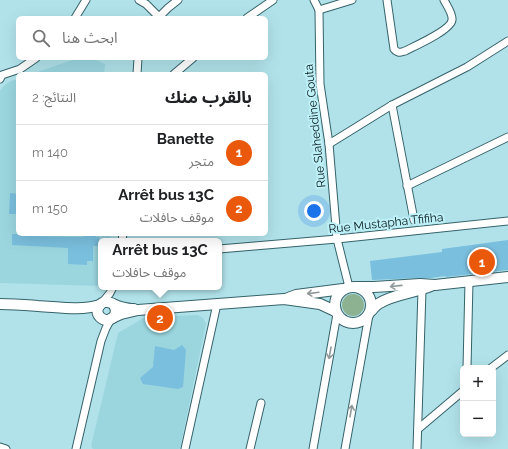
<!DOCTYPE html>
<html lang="ar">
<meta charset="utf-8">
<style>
:root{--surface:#fff;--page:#f6f6f6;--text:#202124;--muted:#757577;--line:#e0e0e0;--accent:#ea580c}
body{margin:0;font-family:Raleway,"Noto Sans Arabic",sans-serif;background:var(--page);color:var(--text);direction:rtl}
.controls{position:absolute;right:12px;bottom:12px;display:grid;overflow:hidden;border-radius:6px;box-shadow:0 4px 16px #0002}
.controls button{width:36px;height:36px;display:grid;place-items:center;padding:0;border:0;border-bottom:1px solid var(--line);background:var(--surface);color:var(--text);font:20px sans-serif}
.you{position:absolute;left:314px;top:211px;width:14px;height:14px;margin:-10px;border:3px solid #fff;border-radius:50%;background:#1a73e8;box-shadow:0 0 0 6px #1a73e833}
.badge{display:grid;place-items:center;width:26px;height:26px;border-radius:50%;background:var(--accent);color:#fff;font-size:13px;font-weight:700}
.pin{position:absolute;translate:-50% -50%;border:2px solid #fff;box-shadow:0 1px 4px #0006}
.popup{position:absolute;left:98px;top:238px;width:124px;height:52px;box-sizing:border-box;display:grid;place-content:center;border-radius:6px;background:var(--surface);filter:drop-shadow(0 1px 3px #0005);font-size:13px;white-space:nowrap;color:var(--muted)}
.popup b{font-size:15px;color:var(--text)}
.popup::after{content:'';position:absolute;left:50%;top:100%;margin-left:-8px;border:8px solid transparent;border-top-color:var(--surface)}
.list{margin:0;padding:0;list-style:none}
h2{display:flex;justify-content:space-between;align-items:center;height:52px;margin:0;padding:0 16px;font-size:17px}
h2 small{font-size:13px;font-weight:400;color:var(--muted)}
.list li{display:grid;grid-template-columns:26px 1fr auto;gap:12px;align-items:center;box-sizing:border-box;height:56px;padding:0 16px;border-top:1px solid var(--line)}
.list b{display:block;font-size:15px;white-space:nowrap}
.list p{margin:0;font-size:13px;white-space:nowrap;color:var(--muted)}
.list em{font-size:13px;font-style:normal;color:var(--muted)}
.icon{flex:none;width:22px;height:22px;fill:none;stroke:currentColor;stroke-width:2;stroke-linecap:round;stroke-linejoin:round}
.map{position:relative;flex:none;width:508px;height:449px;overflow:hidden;direction:ltr}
.search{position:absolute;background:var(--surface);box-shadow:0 4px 16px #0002;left:16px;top:16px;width:252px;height:44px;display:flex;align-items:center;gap:10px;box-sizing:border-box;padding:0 14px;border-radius:6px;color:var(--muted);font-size:15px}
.panel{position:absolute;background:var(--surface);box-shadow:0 4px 16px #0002;left:16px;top:72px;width:252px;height:164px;border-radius:6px;direction:rtl}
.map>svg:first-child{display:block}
.built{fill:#9bd6df}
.green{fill:#8db291}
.building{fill:#7abfde}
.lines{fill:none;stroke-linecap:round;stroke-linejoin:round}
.minor-casing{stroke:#35636a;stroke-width:9}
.secondary-casing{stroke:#35636a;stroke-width:12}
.minor{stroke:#fff;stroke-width:7}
.secondary{stroke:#fff;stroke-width:10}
.oneway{stroke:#90989a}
.labels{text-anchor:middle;stroke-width:4;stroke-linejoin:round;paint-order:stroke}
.street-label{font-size:12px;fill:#081b1e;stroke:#bef0f7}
</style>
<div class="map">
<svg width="508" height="449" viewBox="0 0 508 449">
<rect width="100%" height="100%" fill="#b1e2ea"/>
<g class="built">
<path d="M 78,58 L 94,58 L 94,59 L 105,64 L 104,74 L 32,74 Z"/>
<path d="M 18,79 L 18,234 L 111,234 L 110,239 L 112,239 L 112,241 L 101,241 L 101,285 L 100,286 L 0,283 L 0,91 L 2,88 L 6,84 L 11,81 Z"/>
<path d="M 198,315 L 203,318 L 206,324 L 180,448 L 178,449 L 93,449 L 91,446 L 118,333 L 145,317 Z"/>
</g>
<circle class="green" cx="353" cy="305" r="11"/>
<g class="building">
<path d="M 10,193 L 18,194 L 18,214 L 9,214 Z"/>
<path d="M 12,234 L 33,234 L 33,236 L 83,237 L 83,234 L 96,234 L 96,237 L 99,237 L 99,246 L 93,246 L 93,261 L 87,261 L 87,265 L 68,264 L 68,248 L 12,245 Z"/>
<path d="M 508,240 L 508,270 L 446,277 L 445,276 L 431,278 L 420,278 L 372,280 L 370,261 L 442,252 L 442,249 Z"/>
<path d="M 182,345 L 186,350 L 183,387 L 178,389 L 143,384 L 140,378 L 153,367 L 155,346 L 174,350 Z"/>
</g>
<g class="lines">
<defs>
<g id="minor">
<path d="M 139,0 L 146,4 L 159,17 L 159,18"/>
<path d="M 314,0 L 319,10 L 352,0"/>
<path d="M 387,0 L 394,49 C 398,54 401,52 405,51 C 415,46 451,30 452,20 C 453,14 447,6 444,0"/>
<path d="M 319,10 L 320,84 L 329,144 L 337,239 L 349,287"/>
<path d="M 159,17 L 168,8 L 178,0"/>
<path d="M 75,18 L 86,0"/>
<path d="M 247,18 L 273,0"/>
<path d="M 137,74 L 138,58"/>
<path d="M 174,74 L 193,58"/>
<path d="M 0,79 L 2,75 L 20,69 L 36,58"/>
<path d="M 392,105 L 414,220"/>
<path d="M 329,144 L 392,105 L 467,67 L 508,41"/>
<path d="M 407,186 L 508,137"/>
<path d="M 122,241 L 123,234"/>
<path d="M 219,249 L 337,239 L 508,221"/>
<path d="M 102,303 L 110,293 L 113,287"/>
<path d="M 467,368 L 469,281"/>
<path d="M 491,368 L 508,355"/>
<path d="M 418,429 L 463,391"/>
<path d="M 0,447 L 6,449"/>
<path d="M 76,449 L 101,341 L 106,328 L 111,319"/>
<path d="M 185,449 L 217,304"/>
<path d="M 250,449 L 261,403"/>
<path d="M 313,449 L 337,314"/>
<path d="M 345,449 L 369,315"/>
<path d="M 417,449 L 422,290"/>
</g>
<g id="secondary">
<circle cx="353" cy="305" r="18"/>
<path d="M 357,287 L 374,287 L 420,284 L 435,285 L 508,277"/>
<path d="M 288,298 L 296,295 L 343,289"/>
<path d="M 0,304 C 13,304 25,305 38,306 C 59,307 80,311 100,305"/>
<path d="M 114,305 L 116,310 L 115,316 C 104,327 91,312 101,304 C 103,302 104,302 107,302 C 111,302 116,306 121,307 C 125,308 130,309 134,309"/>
<path d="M 371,311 C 373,309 375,306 378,304 C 393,294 415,293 431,286"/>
<path d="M 112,318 L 121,314 L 138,310 L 284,299 L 320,304 L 335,311"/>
</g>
</defs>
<use href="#minor" class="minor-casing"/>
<use href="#secondary" class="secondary-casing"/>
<use href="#minor" class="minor"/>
<use href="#secondary" class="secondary"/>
</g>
<defs><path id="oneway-shaft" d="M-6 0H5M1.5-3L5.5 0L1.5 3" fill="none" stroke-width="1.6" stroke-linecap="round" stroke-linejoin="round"/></defs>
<g class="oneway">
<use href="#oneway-shaft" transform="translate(396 286) rotate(174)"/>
<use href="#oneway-shaft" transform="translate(313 293) rotate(173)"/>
<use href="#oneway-shaft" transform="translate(330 353) rotate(100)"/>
<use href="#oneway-shaft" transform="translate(351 411) rotate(-80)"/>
</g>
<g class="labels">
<g class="street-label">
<text transform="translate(315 126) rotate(-96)" y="4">Rue Slaheddine Gouta</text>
<text transform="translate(386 223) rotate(-6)" y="4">Rue Mustapha Tfifiha</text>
</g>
</g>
</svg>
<div class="controls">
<button>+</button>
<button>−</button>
</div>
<div class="you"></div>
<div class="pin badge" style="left:482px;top:262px">1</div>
<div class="pin badge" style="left:160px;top:318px">2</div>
<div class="popup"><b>Arrêt bus 13C</b>موقف حافلات</div>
<div class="search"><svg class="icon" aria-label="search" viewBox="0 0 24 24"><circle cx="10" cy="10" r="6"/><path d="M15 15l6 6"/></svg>ابحث هنا</div>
<section class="panel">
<h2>بالقرب منك<small>النتائج: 2</small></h2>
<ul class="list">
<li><span class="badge">1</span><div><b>Banette</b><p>متجر</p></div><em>140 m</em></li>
<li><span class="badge">2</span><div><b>Arrêt bus 13C</b><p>موقف حافلات</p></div><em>150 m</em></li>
</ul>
</section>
</div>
